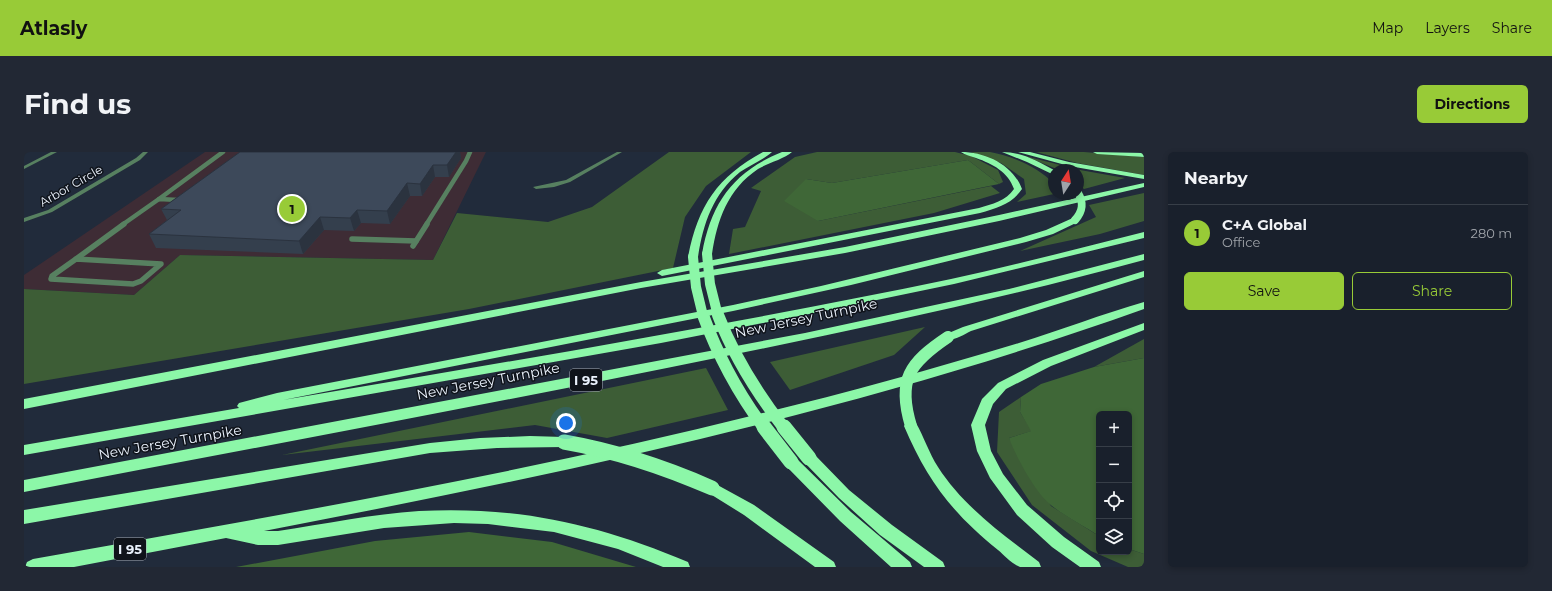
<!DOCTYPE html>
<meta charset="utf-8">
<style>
:root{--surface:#19202c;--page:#222834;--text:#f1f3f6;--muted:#9fa3a9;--line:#373e48;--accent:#98cb37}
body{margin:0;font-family:Montserrat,sans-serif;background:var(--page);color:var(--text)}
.controls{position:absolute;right:12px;bottom:12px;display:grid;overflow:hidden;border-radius:6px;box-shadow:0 2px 6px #0003}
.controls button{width:36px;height:36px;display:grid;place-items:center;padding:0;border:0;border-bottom:1px solid var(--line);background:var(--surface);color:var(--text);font:20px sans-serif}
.compass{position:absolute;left:1024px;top:12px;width:36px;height:36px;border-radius:50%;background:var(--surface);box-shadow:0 2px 6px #0003;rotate:12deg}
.you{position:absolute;left:542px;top:271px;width:14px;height:14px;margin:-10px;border:3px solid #fff;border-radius:50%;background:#1a73e8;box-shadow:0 0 0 6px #1a73e833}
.badge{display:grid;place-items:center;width:26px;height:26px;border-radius:50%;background:var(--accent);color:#111;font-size:13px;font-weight:700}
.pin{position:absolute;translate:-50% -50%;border:2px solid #fff;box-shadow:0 1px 4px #0006}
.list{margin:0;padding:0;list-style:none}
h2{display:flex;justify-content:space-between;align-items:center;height:52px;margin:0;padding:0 16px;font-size:17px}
h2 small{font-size:13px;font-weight:400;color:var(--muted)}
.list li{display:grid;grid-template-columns:26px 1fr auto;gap:12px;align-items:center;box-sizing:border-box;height:56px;padding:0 16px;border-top:1px solid var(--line)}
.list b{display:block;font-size:15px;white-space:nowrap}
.list p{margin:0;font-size:13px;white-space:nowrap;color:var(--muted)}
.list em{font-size:13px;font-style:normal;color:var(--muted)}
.actions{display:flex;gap:8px;padding:12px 16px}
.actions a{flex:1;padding:9px 0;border:1px solid var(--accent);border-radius:6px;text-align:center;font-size:14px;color:var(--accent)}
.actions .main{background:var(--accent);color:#111}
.icon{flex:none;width:22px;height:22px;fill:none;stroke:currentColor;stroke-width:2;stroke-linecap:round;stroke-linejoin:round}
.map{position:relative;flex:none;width:1120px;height:415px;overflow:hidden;border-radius:6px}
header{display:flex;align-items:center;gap:24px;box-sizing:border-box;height:56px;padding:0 20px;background:var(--accent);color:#111}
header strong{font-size:19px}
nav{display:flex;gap:22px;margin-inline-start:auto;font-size:14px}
.intro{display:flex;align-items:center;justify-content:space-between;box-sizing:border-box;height:96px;padding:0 24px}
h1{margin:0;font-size:28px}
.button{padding:10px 18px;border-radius:6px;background:var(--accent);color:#111;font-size:14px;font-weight:700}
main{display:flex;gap:24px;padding:0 24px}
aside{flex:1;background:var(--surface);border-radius:6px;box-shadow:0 2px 6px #0003}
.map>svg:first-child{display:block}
.industrial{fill:#3e2c35}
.green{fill:#3d5d36}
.forest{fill:#3f6737}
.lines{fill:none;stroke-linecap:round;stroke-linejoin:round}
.lane-far1{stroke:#578060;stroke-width:4.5}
.lane{stroke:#578060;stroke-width:5.5}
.street{fill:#578060;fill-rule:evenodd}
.highway{fill:#8cf7a8;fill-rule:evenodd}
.highway-bridge-far3{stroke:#8cf7a8;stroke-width:8}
.highway-bridge-far2{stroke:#8cf7a8;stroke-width:10}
.highway-bridge-far1{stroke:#8cf7a8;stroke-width:12}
.highway-bridge{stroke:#8cf7a8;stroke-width:15}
.wall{fill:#343f4d}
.shaded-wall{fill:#2b333f}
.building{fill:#3d495a;stroke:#2b333f}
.labels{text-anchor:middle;stroke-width:3;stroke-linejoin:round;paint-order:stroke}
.far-street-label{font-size:12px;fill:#eaf1fc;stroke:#0f131a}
.shield{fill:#0f131a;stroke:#a8aeb8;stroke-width:1}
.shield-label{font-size:13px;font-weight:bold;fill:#eaf1fc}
.street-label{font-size:14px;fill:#eaf1fc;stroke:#0f131a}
</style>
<header>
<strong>Atlasly</strong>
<nav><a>Map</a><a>Layers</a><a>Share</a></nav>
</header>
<div class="intro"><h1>Find us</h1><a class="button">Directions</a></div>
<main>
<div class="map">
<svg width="1120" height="415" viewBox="0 0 1120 415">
<rect width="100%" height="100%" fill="#212b3b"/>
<path class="industrial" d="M 181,0 L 462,0 L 409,108 L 156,103 L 110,143 L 0,137 L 0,123 Z"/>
<g class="green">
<path d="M 645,0 L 727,0 L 682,34 L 661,65 L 649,116 L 445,157 L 0,232 L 0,137 L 110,143 L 156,103 L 409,108 L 433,61 L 524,70 L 568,55 Z"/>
<path d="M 793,0 L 931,0 L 947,4 L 974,18 L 979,30 L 975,32 L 944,8 L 808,31 L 782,27 L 794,69 L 967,34 L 976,41 L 910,61 L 705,102 L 709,77 L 721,75 L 737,39 L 727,36 L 771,5 Z"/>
<path d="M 947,0 C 953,0 960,0 966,0 C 988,4 1015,15 1030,32 L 1030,42 L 993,50 L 1002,42 L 1000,27 L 977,11 Z"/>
<path d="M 1012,0 L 1060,0 L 1120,5 L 1120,23 L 1053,11 Z"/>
<path d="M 1001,4 L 1056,18 L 1101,26 L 1060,37 L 1054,32 L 1054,18 L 1035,18 Z"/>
<path d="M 1120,41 L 1120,69 L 1076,82 L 996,99 L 1072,65 L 1065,53 Z"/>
<path d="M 901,175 L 870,203 L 766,238 L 746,210 Z"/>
<path d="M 1120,187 L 1120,206 L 1070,215 Z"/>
<path d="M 682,216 L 704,258 L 583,286 L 511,273 L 258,303 Z"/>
<path d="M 997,245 L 996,260 L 1008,279 L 985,286 L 1027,354 L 1075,384 L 1075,400 L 1105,400 L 1105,397 L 1120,402 L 1120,415 L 1104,415 L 1067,399 L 1008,353 L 973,300 L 975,260 Z"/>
</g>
<g class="forest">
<path d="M 944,8 L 975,32 L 794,69 L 760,49 L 782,27 L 808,31 Z"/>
<path d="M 1120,206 L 1120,402 L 1105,397 L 1105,262 L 1075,262 L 1075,384 C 1060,374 1042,365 1028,354 C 1012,342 992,305 985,286 L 1007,279 L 996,260 L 997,245 L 1017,232 L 1070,215 Z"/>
<path d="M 445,380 L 528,390 L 612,415 L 212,415 L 351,389 Z"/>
</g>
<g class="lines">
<g class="lane-far1">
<path d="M 135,47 L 199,0"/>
<path d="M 98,73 L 135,47 L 154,48 L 158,46"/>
<path d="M 402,73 L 442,9 L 446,0"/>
</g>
<g class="lane">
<path d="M 328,87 L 392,89"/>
<path d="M 389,94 L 403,72"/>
<path d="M 52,107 L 137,112 L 117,129 L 109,132 L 27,127 L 28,124 Z"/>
<path d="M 52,107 L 100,72"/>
</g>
<g class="street">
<path d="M 27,0 L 33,0 L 0,17 L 0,14 Z"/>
<path d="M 119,0 L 124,0 L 116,8 L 28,60 L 0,70 L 0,66 L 24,58 L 112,6 Z"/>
<path d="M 593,0 L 598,0 L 546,30 L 530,35 L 512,37 L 509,35 L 542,28 Z"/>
</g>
<g class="highway">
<path d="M 739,0 L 748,0 C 739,8 726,13 716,20 C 689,42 679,72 674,105 L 672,107 L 666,107 L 664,105 C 674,54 693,25 739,0 Z"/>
<path d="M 758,0 L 768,0 C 760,7 744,11 734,17 C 704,37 693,68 688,102 L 683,105 L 680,104 L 678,102 C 687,51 709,20 758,0 Z"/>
<path d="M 937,0 C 962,0 989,13 998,37 C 988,52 973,56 956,61 L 638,124 L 633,121 L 638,118 L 955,56 C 968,52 982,49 990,37 C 984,20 969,12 952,6 C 947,4 941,3 937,0 Z"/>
<path d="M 978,0 C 998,0 1013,9 1030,18 L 1030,23 L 1003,10 Z"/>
<path d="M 994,0 L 1006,0 L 1045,10 L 1120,23 L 1120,27 L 1045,14 Z"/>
<path d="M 1069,0 L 1120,1 L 1120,5 L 1073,2 Z"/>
<path d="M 1120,31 L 1120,35 L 975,69 L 821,101 L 617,136 L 0,257 L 0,247 L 617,130 L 821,95 L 975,63 Z"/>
<path d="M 1051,65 L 1055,68 L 1054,70 L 1029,82 L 1002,90 L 827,133 L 709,159 L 259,248 C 482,210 706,173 927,127 C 992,113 1056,96 1120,80 L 1120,86 L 930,132 L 795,160 L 637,191 L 0,303 L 0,293 L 215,256 L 213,254 L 215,251 L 253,241 L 709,153 L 797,134 L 996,86 L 1022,78 Z"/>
<path d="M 1120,102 L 1120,108 C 933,159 743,196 553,234 C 369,270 184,305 0,340 L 0,328 L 781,181 L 985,137 Z"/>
<path d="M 1120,119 L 1120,125 L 947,179 C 939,183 929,190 920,187 L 918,185 L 920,183 L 939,175 Z"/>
<path d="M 1120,150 L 1120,157 C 835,259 537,322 240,379 L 254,379 C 301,372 348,362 395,359 C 494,354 573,372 664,410 L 666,415 L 639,415 L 594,397 L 530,380 L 464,372 L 430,371 L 360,376 L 254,393 L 234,393 L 202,386 L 50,415 L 1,415 L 3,410 L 9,407 C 252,364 495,322 735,262 C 822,241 909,217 995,191 C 1037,178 1078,162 1120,150 Z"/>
<path d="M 1120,171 L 1120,178 L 1027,214 L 982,237 L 969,252 L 961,273 L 967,299 L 979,322 L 1003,353 L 1040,385 L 1075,410 L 1077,415 L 1056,415 L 1028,395 L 993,363 L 966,326 L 953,299 L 947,273 L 958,247 L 974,231 L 1019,208 Z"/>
<path d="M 887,269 L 892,271 C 900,285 905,301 914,315 C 939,354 978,382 1015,410 L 1017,415 C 1011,415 1001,415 996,415 C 988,412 980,403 974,398 C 928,361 903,328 880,274 L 882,271 Z"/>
<path d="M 506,284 L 540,285 L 545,286 L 547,290 L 545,294 L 540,295 L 473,296 L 406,301 L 0,372 L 0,358 L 406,291 L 456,286 Z"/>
<path d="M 785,301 L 790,302 L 825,338 L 868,373 L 919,410 L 921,415 L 900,415 L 856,383 L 815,346 L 780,310 L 778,306 L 780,302 Z"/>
<path d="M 767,304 L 772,306 L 827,360 L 886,410 L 888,415 L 867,415 L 816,369 L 762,314 L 760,310 L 762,306 Z"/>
<path d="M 688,330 L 730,353 L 810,410 L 812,415 L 791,415 L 720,363 L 683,340 L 680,336 L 683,332 Z"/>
</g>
<path class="highway-bridge-far3" d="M 1051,68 C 1059,59 1060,51 1054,41"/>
<g class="highway-bridge-far2">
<path d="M 683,102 L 686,132 L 694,164"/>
<path d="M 669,105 L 672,135 L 679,164"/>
</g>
<g class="highway-bridge-far1">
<path d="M 679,163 C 694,204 714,241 740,276"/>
<path d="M 694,163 C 710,205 733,241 760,276"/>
<path d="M 887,274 C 873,228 885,211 924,185"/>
</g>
<g class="highway-bridge">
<path d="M 740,275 L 767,310"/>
<path d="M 760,275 L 785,306"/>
<path d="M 540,290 C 592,299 640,315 688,336"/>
</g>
</g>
<path class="wall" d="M 216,0 L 436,0 L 437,6 L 425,25 L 411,25 L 398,44 L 386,44 L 366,72 L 337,71 L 330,79 L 300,78 L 279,102 L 132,96 L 125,82 L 143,68 L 137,57 Z"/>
<g class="shaded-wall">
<path d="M 432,0 L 436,0 L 437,6 L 425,25 L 423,13 Z"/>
<path d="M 409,13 L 411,25 L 398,44 L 396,32 Z"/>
<path d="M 383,31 L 386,44 L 366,72 L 363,59 Z"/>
<path d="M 333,58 L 337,71 L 330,79 L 326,66 Z"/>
<path d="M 296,65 L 300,78 L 279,102 L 275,89 Z"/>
</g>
<path class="building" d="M 216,0 L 432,0 L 423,13 L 409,13 L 396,32 L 383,31 L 363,59 L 333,58 L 326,66 L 296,65 L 275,89 L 125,82 L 157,58 L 137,57 Z"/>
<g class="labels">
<g class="far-street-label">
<text transform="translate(47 34) rotate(-30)" y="4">Arbor Circle</text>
</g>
<g class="shield">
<rect x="546" y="217" width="32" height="22" rx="3"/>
<rect x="90" y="386" width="32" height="22" rx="3"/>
</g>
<g class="shield-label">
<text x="562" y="233">I 95</text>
<text x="106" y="402">I 95</text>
</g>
<g class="street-label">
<text transform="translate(782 166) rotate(-12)" y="5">New Jersey Turnpike</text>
<text transform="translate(464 229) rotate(-11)" y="5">New Jersey Turnpike</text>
<text transform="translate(146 290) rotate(-10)" y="5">New Jersey Turnpike</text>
</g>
</g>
</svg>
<div class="controls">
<button>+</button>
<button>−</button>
<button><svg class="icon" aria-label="locate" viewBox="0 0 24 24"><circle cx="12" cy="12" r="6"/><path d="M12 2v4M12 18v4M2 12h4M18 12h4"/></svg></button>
<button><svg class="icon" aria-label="layers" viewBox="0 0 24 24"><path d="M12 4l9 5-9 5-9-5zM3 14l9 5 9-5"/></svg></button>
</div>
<svg class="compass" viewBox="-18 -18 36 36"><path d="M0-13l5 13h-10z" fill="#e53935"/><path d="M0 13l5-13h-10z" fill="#9fa3a9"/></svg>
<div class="you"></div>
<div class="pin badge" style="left:268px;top:57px">1</div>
</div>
<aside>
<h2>Nearby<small></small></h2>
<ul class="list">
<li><span class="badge">1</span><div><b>C+A Global</b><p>Office</p></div><em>280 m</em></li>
</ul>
<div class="actions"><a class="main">Save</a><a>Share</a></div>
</aside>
</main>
